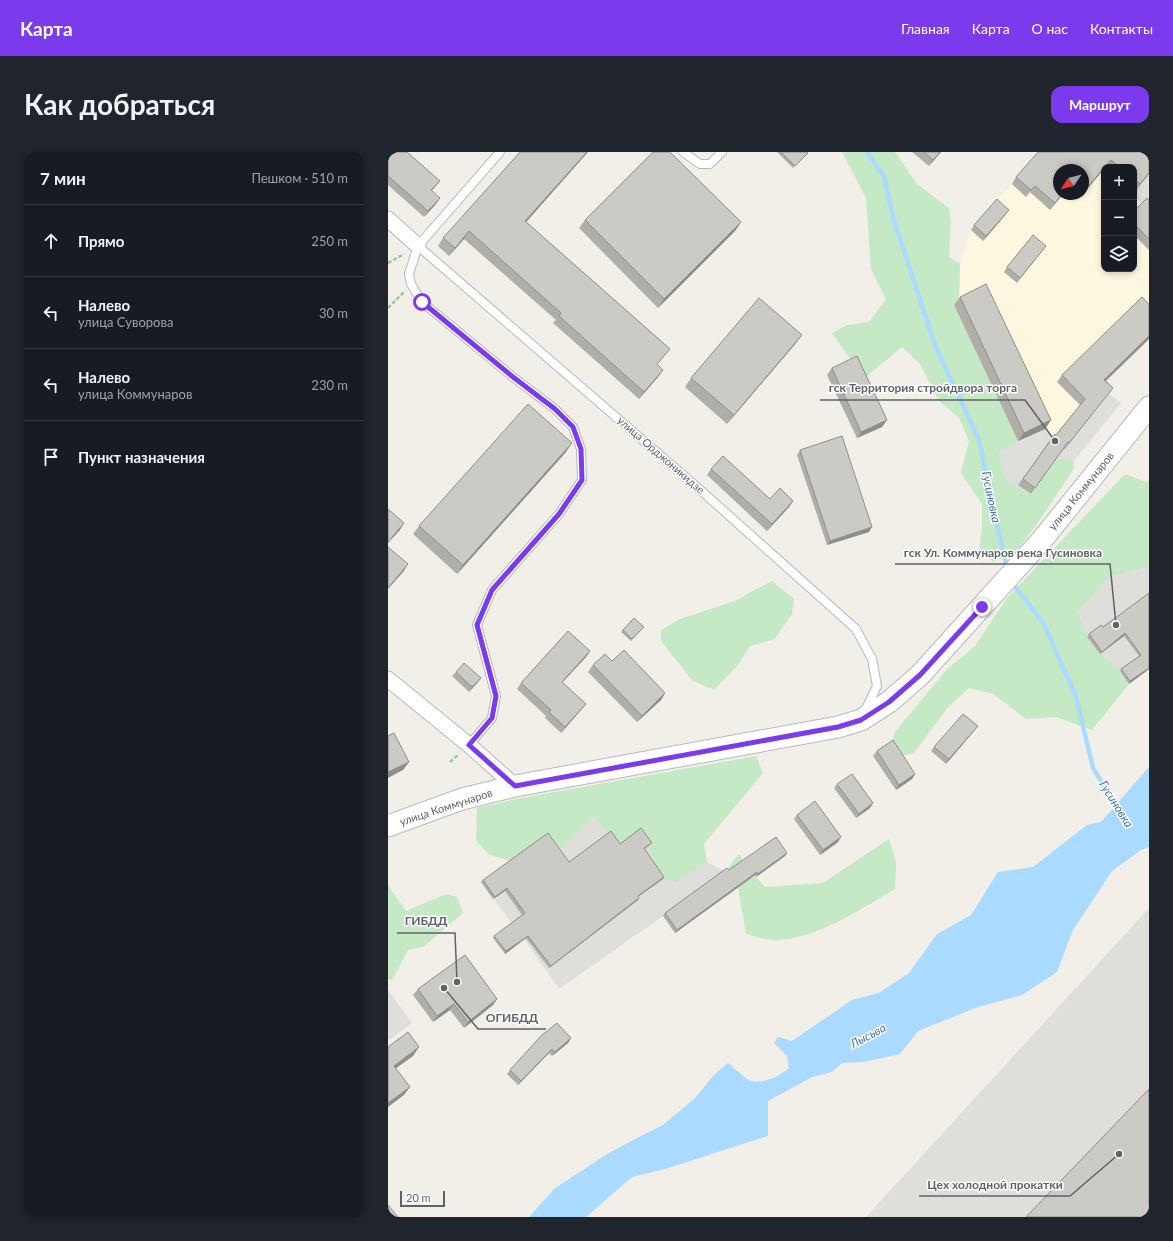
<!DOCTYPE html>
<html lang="ru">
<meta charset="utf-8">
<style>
:root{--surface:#171b24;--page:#20242c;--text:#f1f3f6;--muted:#9ea1a6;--line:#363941;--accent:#7c3aed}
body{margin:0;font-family:Lato,sans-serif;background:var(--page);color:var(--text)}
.controls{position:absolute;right:12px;top:12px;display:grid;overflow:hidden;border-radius:8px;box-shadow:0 2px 6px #0003}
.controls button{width:36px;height:36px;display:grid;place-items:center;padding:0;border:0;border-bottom:1px solid var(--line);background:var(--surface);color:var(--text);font:20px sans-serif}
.compass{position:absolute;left:665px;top:12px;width:36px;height:36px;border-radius:50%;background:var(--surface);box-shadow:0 2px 6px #0003;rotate:235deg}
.scale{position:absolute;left:12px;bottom:10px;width:45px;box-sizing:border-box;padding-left:4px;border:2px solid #5f6368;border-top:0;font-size:11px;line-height:14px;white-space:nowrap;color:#5f6368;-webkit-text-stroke:3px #fff;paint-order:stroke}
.stop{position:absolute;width:12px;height:12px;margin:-9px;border:3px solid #7c3aed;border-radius:50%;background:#fff}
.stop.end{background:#7c3aed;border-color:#fff;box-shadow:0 1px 4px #0008}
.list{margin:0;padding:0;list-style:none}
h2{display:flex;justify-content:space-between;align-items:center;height:52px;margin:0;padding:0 16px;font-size:17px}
h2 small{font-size:13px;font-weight:400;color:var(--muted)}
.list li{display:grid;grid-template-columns:26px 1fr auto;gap:12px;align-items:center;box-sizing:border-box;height:72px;padding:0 16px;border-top:1px solid var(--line)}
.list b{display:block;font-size:15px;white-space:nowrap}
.list p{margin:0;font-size:13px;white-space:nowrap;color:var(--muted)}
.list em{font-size:13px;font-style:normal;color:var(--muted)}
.icon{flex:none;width:22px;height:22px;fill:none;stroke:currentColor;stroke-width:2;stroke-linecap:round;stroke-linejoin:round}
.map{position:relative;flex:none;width:761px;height:1065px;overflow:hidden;border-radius:12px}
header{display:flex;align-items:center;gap:24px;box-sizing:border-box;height:56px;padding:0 20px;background:var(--accent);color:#fff}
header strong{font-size:19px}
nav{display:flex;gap:22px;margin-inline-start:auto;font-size:14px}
.intro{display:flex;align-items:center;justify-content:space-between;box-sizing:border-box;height:96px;padding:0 24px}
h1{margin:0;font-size:28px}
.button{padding:10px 18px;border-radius:12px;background:var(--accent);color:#fff;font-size:14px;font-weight:700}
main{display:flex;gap:24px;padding:0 24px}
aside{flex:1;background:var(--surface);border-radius:12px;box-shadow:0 2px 6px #0003}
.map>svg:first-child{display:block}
.commercial{fill:#fef7e0;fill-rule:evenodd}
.industrial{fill:#e0deda}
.green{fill:#c5e8c5}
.water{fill:#aadaff}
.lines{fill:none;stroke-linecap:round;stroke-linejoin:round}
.stream{stroke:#aadaff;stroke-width:4.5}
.lane-casing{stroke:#b5b8bc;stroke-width:10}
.street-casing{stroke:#b5b8bc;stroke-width:17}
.secondary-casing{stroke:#b6babf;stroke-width:23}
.path{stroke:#9cc7a9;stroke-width:2.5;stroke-dasharray:4 2;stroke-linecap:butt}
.lane{stroke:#fff;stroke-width:8}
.street{stroke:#fff;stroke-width:15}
.secondary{stroke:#fff;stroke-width:21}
.wall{fill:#afaea9}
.shaded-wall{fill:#8f8d8a}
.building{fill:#cccac5;stroke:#8f8d8a}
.route{stroke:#7c3aed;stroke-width:5}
.labels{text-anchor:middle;stroke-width:3;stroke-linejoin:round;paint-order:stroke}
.street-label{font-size:11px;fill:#5f6368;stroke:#fff}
.water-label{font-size:12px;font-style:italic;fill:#4174aa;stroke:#fff}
.leader{fill:none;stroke:#5f6368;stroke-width:1.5}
.callout-dot{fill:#5f6368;stroke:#fff;stroke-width:1.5}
.callout-label{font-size:12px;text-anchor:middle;font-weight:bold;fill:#5f6368;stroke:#fff;stroke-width:3;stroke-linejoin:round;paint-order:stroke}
</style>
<header>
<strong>Карта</strong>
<nav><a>Главная</a><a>Карта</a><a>О нас</a><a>Контакты</a></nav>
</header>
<div class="intro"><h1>Как добраться</h1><a class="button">Маршрут</a></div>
<main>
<aside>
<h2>7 мин<small>Пешком · 510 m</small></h2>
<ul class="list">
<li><svg class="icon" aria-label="ahead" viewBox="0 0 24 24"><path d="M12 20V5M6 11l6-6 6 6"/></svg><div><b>Прямо</b></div><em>250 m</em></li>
<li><svg class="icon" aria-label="left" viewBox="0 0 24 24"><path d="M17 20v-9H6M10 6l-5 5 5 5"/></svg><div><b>Налево</b><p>улица Суворова</p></div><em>30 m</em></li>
<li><svg class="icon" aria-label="left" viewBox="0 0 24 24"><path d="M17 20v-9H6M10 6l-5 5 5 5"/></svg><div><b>Налево</b><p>улица Коммунаров</p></div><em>230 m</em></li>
<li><svg class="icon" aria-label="arrive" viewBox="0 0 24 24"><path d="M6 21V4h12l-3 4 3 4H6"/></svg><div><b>Пункт назначения</b></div></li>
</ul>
</aside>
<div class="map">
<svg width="761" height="1065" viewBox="0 0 761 1065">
<rect width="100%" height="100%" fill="#f1efe8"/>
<path class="commercial" d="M 677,0 L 707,0 L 719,15 L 716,15 L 716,117 L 746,117 L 746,44 L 761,59 L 761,187 L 692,254 L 665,288 L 657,277 L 630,289 L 566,153 L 571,151 L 572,112 L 583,78 L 606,51 L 624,32 L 639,45 ZM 671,18 L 695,18 L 695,42 L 671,42 Z"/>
<g class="industrial">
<path d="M 761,0 L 761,59 L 746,44 L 746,15 Z"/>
<path d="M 712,234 L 733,251 L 686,309 L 675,307 L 643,342 L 624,333 L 615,322 L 611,301 L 630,289 L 657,277 L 665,288 Z"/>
<path d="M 761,415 L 761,517 L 741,532 L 732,519 L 712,502 L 699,485 L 690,460 L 721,425 Z"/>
<path d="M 206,663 L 221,682 L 262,693 L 266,714 L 289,730 L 319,710 L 337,719 L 350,736 L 287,781 L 275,764 L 171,837 L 136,787 L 93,730 L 158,684 L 170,700 Z"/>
<path d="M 761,756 L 761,1065 L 478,1065 Z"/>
<path d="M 0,838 L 24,871 L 0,889 Z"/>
</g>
<g class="green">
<path d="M 454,0 L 507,0 L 529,32 L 561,56 L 563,69 L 561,105 L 572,112 L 571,151 L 566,153 L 630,289 L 611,301 C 617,329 617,330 643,342 L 667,308 L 675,307 L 686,309 L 685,318 L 647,375 L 629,398 L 606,410 L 591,399 L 594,378 L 594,352 L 573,321 L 581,289 L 571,266 L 551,249 L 532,212 L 514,195 L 473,229 L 465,211 L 444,181 L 459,173 L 481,170 L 498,147 L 483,117 L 478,46 Z"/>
<path d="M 737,322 L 758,330 L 761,329 L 761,415 L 721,425 L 690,460 L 699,485 L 712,502 L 732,519 L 741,532 L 704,578 L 668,565 L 638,567 L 605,542 L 581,536 L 561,554 L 526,601 L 514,604 L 504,588 L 507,580 L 559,517 L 587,494 L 619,446 Z"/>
<path d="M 384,429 L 406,447 L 404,462 L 387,487 L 362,494 L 349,514 L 326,538 L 305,529 L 273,489 L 273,478 L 292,467 L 350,448 L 361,441 Z"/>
<path d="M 368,604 L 375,621 L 316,692 L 319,710 L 289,730 L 275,727 L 266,714 L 262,693 L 230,694 L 206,664 L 170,700 L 123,709 L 102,703 L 88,689 L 89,656 L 133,646 Z"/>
<path d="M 501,687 L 508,710 L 507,737 C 471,758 428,788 385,788 C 377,788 367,784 358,782 L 350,736 L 337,719 L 351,702 L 368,725 L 377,735 L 435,731 Z"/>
<path d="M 0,733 L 18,759 L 58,742 L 69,745 L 75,761 L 35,795 L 20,798 L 4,828 L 0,827 Z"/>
</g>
<path class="water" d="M 761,615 L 761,695 L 753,698 L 724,719 L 685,778 L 669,820 L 634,843 L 590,855 L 530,879 L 512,902 L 476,910 L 454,911 L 444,920 L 424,925 L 380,949 L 380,984 L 277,1017 L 244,1025 L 198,1065 L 141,1065 L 166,1037 L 219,1002 L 253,984 L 275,973 L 307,946 L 326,923 L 340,911 C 345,915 357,927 363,929 C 376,932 392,924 401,916 L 399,904 L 386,891 L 390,885 L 404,889 L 464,848 L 491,841 L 521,821 L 549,782 L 583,763 L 610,720 L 645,715 L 699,673 L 713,670 Z"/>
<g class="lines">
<g class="stream">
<path d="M 479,0 L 496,25 L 506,69 L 547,193 L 591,288 L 619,417"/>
<path d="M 623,429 L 656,472 L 688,545 L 705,616 L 731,658"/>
</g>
<defs>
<g id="lane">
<path d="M 295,0 L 312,12 L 322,12 L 334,0"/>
<path d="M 30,94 L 309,335 L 468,477 L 484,507 L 489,534 L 477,559"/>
<path d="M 81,593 L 104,566 L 108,544 L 89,473 L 104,438 L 171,362 L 194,328 L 193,297 L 185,275 L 167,257 L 125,225 L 34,150 L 23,132 L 21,122 L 30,94 L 112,0"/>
</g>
<g id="street">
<path d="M 0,67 L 30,94"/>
<path d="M 0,527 L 81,593 L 127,634"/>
</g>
<path id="secondary" d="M 0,674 L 74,647 L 127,634 L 450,575 L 473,568 L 501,550 L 532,523 L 653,389 L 761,255"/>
</defs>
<use href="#lane" class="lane-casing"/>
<use href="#street" class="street-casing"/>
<use href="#secondary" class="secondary-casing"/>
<g class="path">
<path d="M 0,111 L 16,102"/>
<path d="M 0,156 L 16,140"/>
<path d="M 62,610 L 70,603"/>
</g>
<use href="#lane" class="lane"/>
<use href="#street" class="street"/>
<use href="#secondary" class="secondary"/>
</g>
<g class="wall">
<path d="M 0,0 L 52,29 L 44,39 L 48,52 L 36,65 L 0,33 Z"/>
<path d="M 200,0 L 138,70 L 282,197 L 276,204 L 269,212 L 275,218 L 270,225 L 251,247 L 165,171 L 168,168 L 76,87 L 61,104 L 50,94 L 55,86 Z"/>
<path d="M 389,0 L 419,0 L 420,1 L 405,16 Z"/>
<path d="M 524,0 L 553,0 L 541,14 Z"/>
<path d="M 761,0 L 761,22 L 747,39 L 746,38 L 746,15 L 719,15 L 718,14 L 716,15 L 716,17 L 695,42 L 695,18 L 671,18 L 675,42 L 662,58 L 642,40 L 638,45 L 624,32 L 628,25 Z"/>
<path d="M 761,48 L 761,98 L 746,83 L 746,59 Z"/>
<path d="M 618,62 L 595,89 L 583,78 L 586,73 Z"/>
<path d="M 197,68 L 353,70 L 347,79 L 270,156 L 191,76 Z"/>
<path d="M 658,94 L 629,131 L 616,120 L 619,115 Z"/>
<path d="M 572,145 L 663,268 L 657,277 L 630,289 L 566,153 Z"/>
<path d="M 761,152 L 761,187 L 718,229 L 725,236 L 676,298 L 675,297 L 643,342 L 630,333 L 667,282 L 668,283 L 692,253 L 669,230 L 674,223 Z"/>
<path d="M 408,191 L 339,272 L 297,235 L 303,226 Z"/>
<path d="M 444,216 L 499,268 L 494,275 L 469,286 L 439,223 Z"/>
<path d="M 412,298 L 481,380 L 439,393 L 409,303 Z"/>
<path d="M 178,300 L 69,422 L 25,382 L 31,374 Z"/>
<path d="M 323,317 L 382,347 L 405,349 L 401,355 L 379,379 L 319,323 Z"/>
<path d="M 761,441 L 761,517 L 741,532 L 732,519 L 733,517 L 751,504 L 736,484 L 712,502 L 699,485 L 701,482 L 715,475 Z"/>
<path d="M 254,477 L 243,489 L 233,480 L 235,478 Z"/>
<path d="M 202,499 L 198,505 L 174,531 L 198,552 L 193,558 L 173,581 L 157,566 L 158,564 L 129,537 L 133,531 Z"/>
<path d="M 224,509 L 277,541 L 273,548 L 249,570 L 200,520 L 205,513 Z"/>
<path d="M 68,520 L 93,526 L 90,530 L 81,540 L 64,524 Z"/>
<path d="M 586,579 L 558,612 L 543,599 L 546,595 Z"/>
<path d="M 489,599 L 527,622 L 524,627 L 508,638 L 485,604 Z"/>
<path d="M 449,632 L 485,651 L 482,656 L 468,666 L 446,636 Z"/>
<path d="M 409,663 L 450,690 L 432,703 L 406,667 Z"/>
<path d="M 232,692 L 262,693 L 257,697 L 275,727 L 250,745 L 250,748 L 161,816 L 138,786 L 117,802 L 105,786 L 106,784 L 134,763 L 117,739 L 105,747 L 93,730 L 95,728 L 181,710 Z"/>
<path d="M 399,701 L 397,704 L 368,725 L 367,723 L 287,781 L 275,764 L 277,761 L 341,718 Z"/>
<path d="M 30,837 L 109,847 L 105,853 L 76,876 L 62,858 L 45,870 L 25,843 Z"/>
<path d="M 183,886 L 180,891 L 164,904 L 161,901 L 130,933 L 119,922 L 122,918 Z"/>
</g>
<g class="shaded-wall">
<path d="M 199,0 L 200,0 L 132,77 L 137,69 Z"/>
<path d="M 552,0 L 553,0 L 541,14 L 545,8 Z"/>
<path d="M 716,16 L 716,17 L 695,42 L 698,37 Z"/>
<path d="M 761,21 L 761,22 L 747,39 L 752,32 Z"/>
<path d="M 674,42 L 675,42 L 662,58 L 667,51 Z"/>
<path d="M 52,46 L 48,52 L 36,65 L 40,59 Z"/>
<path d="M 621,58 L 618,62 L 595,89 L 598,84 Z"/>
<path d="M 353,70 L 347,79 L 270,156 L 276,147 Z"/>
<path d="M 81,79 L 76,87 L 61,104 L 67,96 Z"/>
<path d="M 414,183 L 408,191 L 339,272 L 346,263 Z"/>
<path d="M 761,184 L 761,187 L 712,234 L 716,228 Z"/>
<path d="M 275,218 L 270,225 L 251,247 L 256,240 Z"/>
<path d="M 499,268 L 494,275 L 469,286 L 473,280 Z"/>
<path d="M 663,268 L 657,277 L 630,289 L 636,281 Z"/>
<path d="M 184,291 L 178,300 L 69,422 L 75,413 Z"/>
<path d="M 405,349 L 401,355 L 379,379 L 384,372 Z"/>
<path d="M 16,371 L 12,378 L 0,391 L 0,390 Z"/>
<path d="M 484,375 L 481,380 L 439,393 L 442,389 Z"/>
<path d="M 20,412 L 16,419 L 0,437 L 0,436 Z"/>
<path d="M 737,481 L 736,484 L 712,502 L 714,500 Z"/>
<path d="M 202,499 L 198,505 L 169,536 L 174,530 Z"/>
<path d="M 761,516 L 761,517 L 741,532 L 742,529 Z"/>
<path d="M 93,526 L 90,530 L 81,540 L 84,535 Z"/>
<path d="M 277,541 L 273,548 L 249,570 L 254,564 Z"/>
<path d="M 198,552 L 193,558 L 173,581 L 177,575 Z"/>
<path d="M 590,574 L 586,579 L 558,612 L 561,607 Z"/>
<path d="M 21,610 L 15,618 L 0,626 L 0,620 Z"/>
<path d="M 527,622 L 524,627 L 508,638 L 511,633 Z"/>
<path d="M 485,651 L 482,656 L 468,666 L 471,662 Z"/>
<path d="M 453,685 L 450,690 L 432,703 L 435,698 Z"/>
<path d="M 399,701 L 397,704 L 368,725 L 370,722 Z"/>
<path d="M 369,720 L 367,723 L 287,781 L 289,778 Z"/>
<path d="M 276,725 L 275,727 L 248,746 L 250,744 Z"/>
<path d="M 119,736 L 117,739 L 105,747 L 107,745 Z"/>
<path d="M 251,746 L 250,748 L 161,816 L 163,814 Z"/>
<path d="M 140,784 L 138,786 L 117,802 L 118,799 Z"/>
<path d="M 109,847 L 105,853 L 76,876 L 80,870 Z"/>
<path d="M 66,852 L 62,858 L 45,870 L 49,864 Z"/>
<path d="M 183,886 L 180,891 L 164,904 L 167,900 Z"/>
<path d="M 31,895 L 25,904 L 0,922 L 6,914 Z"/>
<path d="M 164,897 L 161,901 L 130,933 L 133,929 Z"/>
<path d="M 22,935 L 16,943 L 0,955 L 0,951 Z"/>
</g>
<g class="building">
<path d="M 0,0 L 19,0 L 52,29 L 43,38 L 52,46 L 40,59 L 0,24 Z"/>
<path d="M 132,0 L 199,0 L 137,69 L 282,197 L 269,212 L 275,218 L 256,240 L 171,164 L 173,161 L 81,79 L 67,96 L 55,86 Z"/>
<path d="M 265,0 L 282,0 L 353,70 L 276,147 L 197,68 Z"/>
<path d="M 393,0 L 419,0 L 420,1 L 407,14 Z"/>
<path d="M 536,0 L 552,0 L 545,8 Z"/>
<path d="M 650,0 L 761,0 L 761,21 L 752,32 L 746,27 L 746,15 L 732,15 L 723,8 L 717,15 L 716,15 L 716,16 L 698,37 L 695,35 L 695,18 L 671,18 L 671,42 L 674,42 L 667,51 L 647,34 L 643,38 L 628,25 Z"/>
<path d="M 759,46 L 761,48 L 761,87 L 746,72 L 746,59 Z"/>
<path d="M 609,47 L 621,58 L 598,84 L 586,73 Z"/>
<path d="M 645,83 L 658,94 L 632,126 L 619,115 Z"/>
<path d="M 598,132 L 663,268 L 636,281 L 572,145 Z"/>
<path d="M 754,145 L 761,152 L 761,184 L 716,228 L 725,236 L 681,291 L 680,290 L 647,336 L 635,327 L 667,282 L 668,283 L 697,247 L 674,223 Z"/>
<path d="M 371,146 L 414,183 L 346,263 L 303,226 Z"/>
<path d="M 469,204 L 499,268 L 473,280 L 444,216 Z"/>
<path d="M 140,252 L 184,291 L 75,413 L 31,374 Z"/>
<path d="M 454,284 L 484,375 L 442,389 L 412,298 Z"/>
<path d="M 335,304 L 382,347 L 392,336 L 405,349 L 384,372 L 323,317 Z"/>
<path d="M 0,357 L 16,371 L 0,390 Z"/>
<path d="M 0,395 L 20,412 L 0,436 Z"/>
<path d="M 761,441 L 761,516 L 742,529 L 733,517 L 753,503 L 737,481 L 714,500 L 701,482 L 713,473 L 715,475 Z"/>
<path d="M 246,466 L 256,475 L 244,487 L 235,478 Z"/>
<path d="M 180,479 L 202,499 L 174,530 L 198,552 L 177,575 L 161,560 L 163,558 L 133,531 Z"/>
<path d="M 236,498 L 277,541 L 254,564 L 205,513 L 217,502 L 224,509 Z"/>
<path d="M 76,511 L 93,526 L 84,535 L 68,520 Z"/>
<path d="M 575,562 L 590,574 L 561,607 L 546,595 Z"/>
<path d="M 6,581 L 21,610 L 0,620 L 0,584 Z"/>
<path d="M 505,588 L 527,622 L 511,633 L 489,599 Z"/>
<path d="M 464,622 L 485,651 L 471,662 L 449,632 Z"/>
<path d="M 427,649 L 453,685 L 435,698 L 409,663 Z"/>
<path d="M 253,676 L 264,691 L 256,696 L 276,725 L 250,744 L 251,746 L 163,814 L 140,784 L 118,799 L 106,784 L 137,761 L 119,736 L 107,745 L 95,728 L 160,681 L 181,710 L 223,679 L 232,692 Z"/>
<path d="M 388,685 L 399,701 L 370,722 L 369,720 L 289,778 L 277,761 L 339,716 L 341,718 Z"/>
<path d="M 77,803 L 109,847 L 80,870 L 66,852 L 49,864 L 30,837 Z"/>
<path d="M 169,871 L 183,886 L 167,900 L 164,897 L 133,929 L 122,918 L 153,884 Z"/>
<path d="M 20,880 L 31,895 L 6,914 L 22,935 L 0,951 L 0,895 Z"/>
<path d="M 761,937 L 761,1065 L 638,1065 Z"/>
<path d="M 0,1053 L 10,1065 L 0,1065 Z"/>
</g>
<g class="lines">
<path class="route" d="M 34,150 L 125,225 L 167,257 L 185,275 L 193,297 L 194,328 L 171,362 L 104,438 L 89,473 L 108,544 L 104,566 L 81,593 L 127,634 L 450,575 L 473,568 L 501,550 L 532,523 L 594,455"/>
</g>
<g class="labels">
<g class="street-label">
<text transform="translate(273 303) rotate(41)" y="4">улица Орджоникидзе</text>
<text transform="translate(693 339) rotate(-51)" y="4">улица Коммунаров</text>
<text transform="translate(58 655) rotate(-18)" y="4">улица Коммунаров</text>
</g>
<g class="water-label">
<text transform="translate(603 345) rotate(78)" y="4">Гусиновка</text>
<text transform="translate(728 652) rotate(58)" y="4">Гусиновка</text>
<text transform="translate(480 884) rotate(-28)" y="4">Лысьва</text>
</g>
</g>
<path class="leader" d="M667 289L637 248H432M728 473L722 412H507M69 830L67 781H9M56 836L90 877H158M731 1002L682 1044H531"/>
<g class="callout-dot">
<circle cx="667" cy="289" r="4"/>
<circle cx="728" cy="473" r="4"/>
<circle cx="69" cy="830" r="4"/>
<circle cx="56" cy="836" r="4"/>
<circle cx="731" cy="1002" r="4"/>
</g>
<g class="callout-label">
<text x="535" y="240">гск Территория стройдвора торга</text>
<text x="615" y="405">гск Ул. Коммунаров река Гусиновка</text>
<text x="38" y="773">ГИБДД</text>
<text x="124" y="870">ОГИБДД</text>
<text x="607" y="1037">Цех холодной прокатки</text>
</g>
</svg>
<div class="controls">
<button>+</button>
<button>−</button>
<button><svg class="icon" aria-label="layers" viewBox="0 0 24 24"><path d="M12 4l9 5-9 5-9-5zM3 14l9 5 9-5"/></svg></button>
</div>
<svg class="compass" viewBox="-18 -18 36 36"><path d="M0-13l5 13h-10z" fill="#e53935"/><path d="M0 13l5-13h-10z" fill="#9ea1a6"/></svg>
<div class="scale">20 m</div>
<div class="stop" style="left:34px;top:150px"></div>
<div class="stop end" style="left:594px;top:455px"></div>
</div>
</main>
